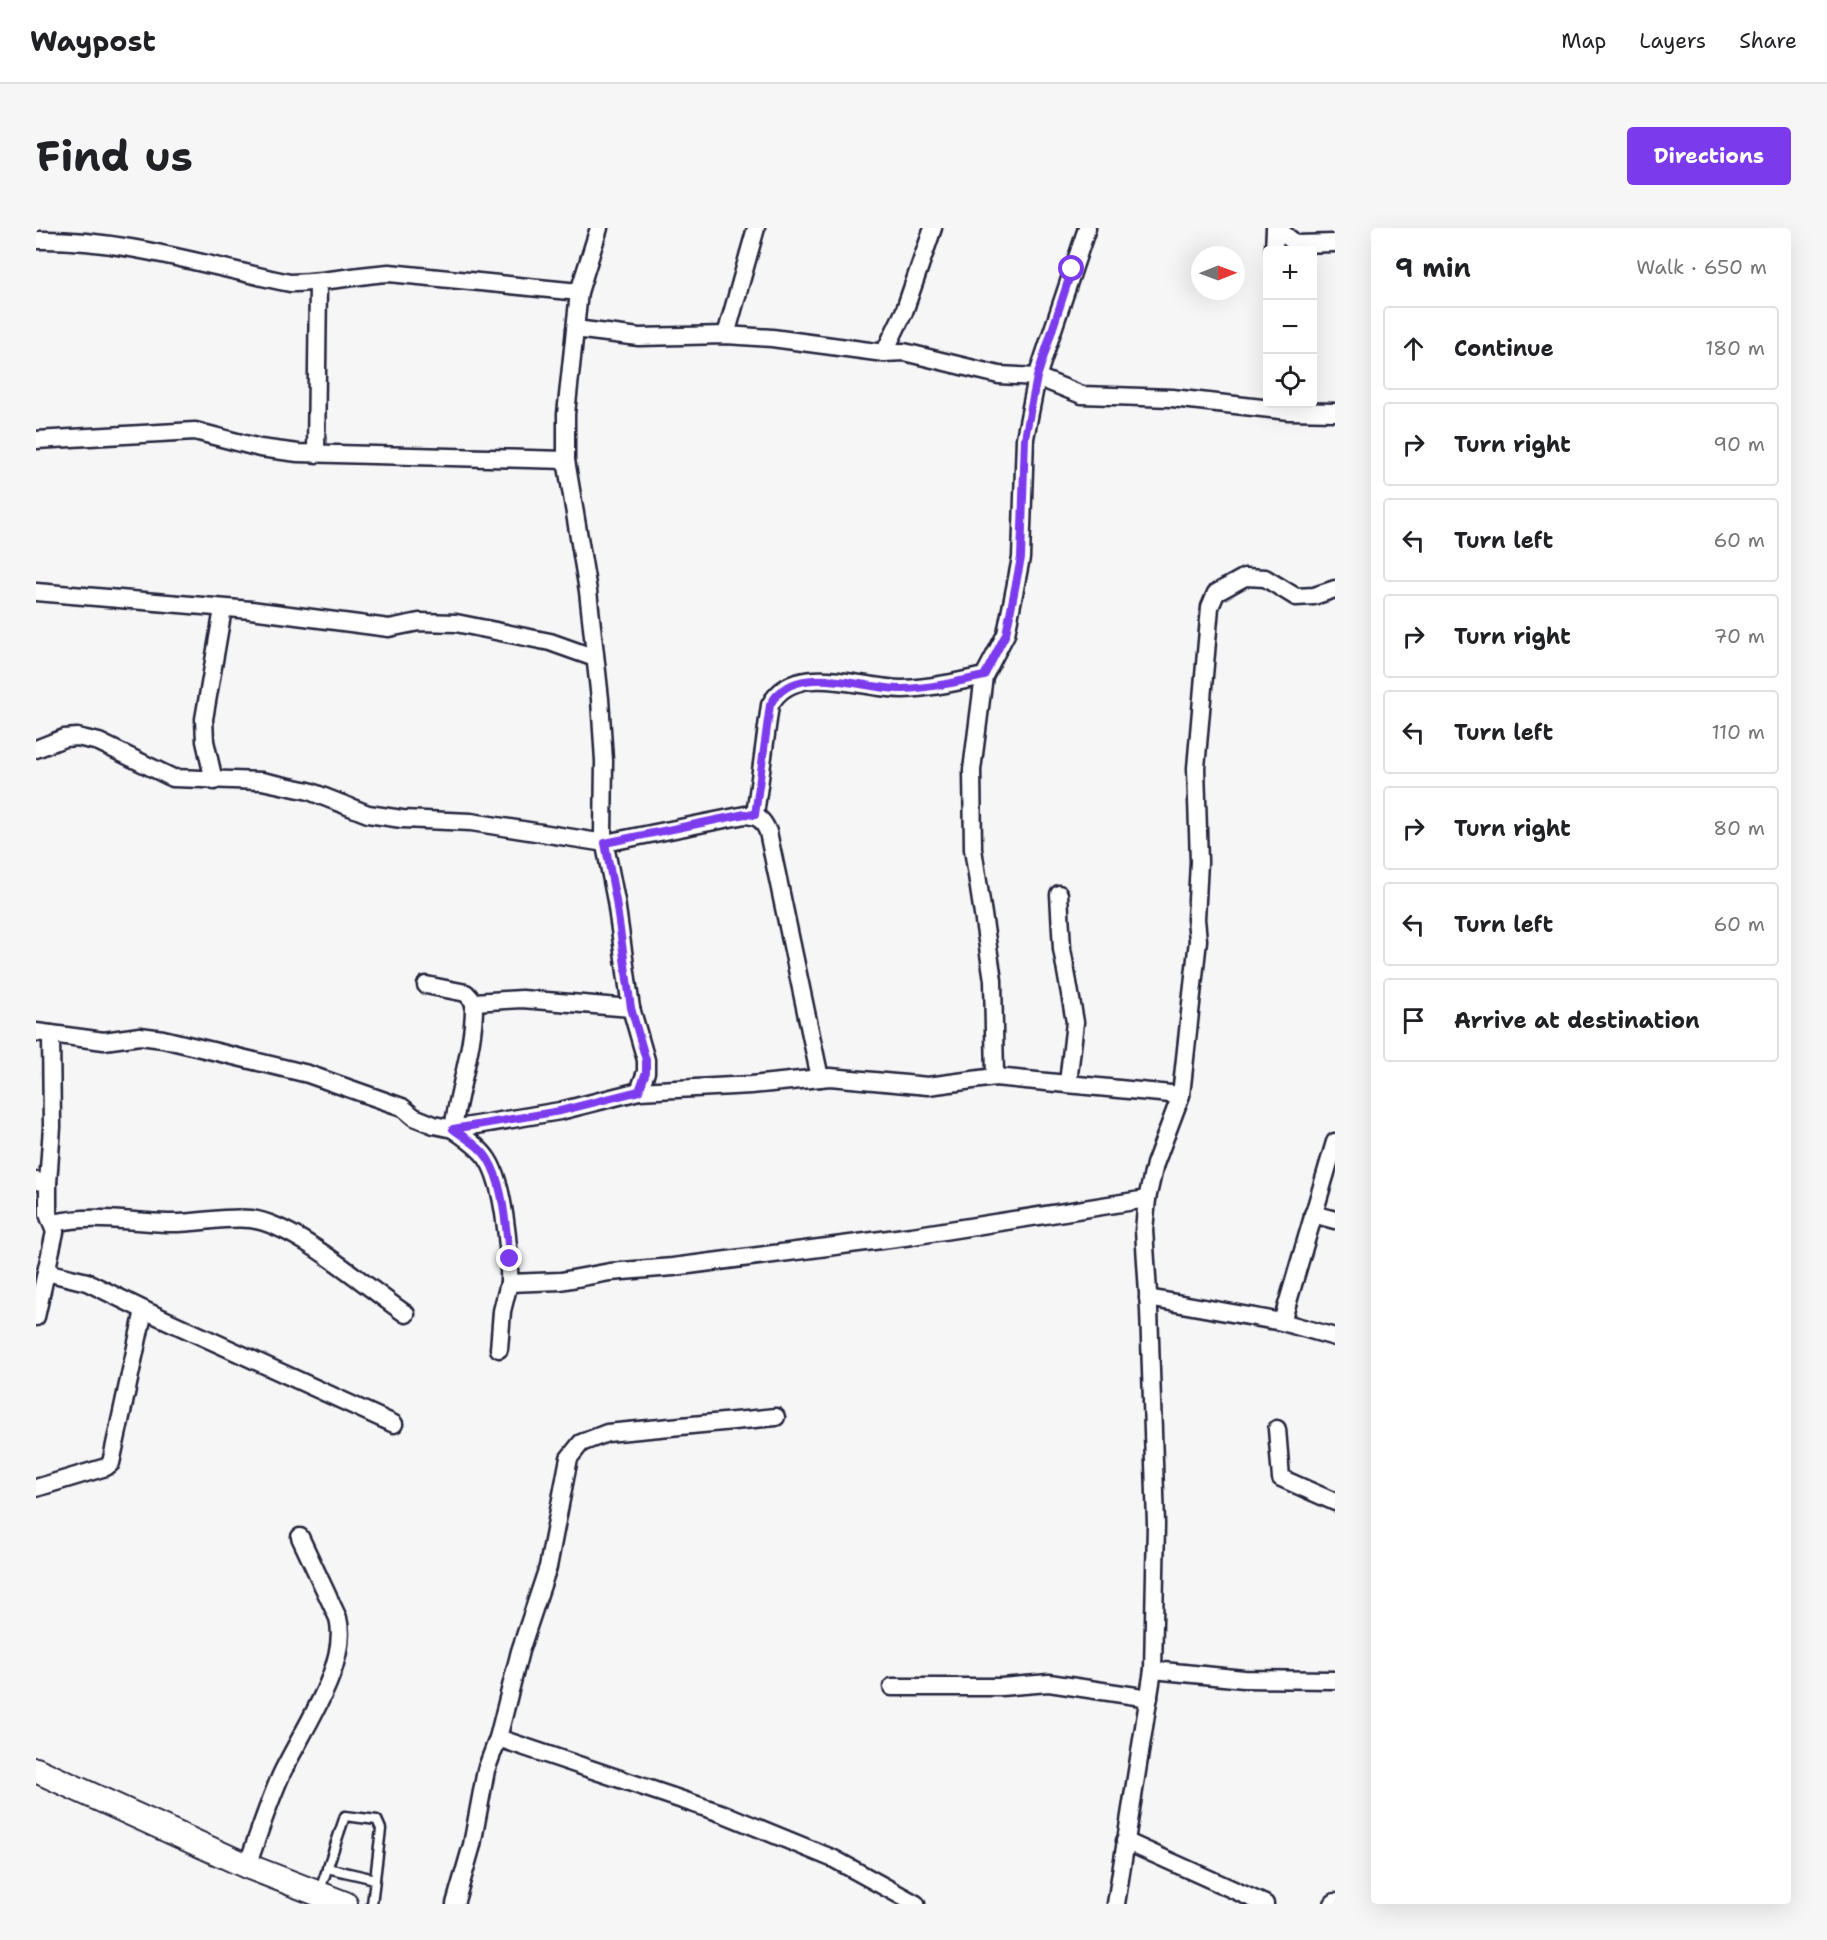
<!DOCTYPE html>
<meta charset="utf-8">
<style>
:root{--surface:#fff;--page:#f6f6f6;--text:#202124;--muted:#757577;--line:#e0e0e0;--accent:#7c3aed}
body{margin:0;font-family:"Shantell Sans",sans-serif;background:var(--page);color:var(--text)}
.controls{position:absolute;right:18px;top:18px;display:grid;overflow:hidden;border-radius:6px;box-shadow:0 6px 24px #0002}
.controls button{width:54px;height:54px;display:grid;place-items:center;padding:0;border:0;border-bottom:2px solid var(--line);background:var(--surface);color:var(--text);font:30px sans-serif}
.compass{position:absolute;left:1155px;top:18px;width:54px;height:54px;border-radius:50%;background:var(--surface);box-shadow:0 6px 24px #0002;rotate:89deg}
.stop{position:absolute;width:18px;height:18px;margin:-14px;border:4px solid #7c3aed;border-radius:50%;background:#fff}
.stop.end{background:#7c3aed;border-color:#fff;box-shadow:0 2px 6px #0008}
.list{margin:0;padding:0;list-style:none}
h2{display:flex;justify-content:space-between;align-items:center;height:78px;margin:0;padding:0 24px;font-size:26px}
h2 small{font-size:20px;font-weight:400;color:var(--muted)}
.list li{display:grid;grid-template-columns:39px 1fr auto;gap:18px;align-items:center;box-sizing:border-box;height:84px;margin:0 12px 12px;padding:0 12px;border:2px solid var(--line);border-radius:6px}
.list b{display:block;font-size:22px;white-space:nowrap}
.list em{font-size:20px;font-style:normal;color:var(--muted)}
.icon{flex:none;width:33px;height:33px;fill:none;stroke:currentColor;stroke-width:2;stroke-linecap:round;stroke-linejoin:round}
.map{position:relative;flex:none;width:1299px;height:1676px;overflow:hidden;border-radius:6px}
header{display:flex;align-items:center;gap:36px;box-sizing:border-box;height:84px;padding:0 30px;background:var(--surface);border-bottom:2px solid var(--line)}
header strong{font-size:28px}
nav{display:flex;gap:33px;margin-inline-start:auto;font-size:21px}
.intro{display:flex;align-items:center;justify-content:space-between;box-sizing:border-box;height:144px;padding:0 36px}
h1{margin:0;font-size:42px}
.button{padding:15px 27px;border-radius:6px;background:var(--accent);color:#fff;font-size:21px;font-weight:700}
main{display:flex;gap:36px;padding:0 36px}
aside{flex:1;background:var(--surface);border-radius:6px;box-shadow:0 6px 24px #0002}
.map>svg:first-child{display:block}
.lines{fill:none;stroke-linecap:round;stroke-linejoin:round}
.lane-casing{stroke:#22223b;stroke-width:13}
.street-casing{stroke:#22223b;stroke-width:21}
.secondary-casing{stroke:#22223b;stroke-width:28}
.lane{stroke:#fff;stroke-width:8}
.street{stroke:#fff;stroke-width:16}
.secondary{stroke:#fff;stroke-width:24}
.route{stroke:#7c3aed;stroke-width:8}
</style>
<header>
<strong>Waypost</strong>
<nav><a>Map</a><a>Layers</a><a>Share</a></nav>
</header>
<div class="intro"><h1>Find us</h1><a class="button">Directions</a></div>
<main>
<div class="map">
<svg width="1299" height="1676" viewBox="0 0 1299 1676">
<rect width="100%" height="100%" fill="#f6f6f7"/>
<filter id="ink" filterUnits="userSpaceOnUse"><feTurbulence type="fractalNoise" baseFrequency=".0167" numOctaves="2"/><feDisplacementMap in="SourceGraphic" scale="12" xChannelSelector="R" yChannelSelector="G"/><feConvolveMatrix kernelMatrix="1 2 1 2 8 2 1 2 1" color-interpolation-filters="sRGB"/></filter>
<g filter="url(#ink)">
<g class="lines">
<defs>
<g id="lane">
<path d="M 291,1640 L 339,1651"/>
<path d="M 283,1665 L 309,1588 L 341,1592 L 345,1601 L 336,1676"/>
</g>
<g id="street">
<path d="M 563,0 L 543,64 L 530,186 L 530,232 L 552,363 L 564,471 L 568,533 L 567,607 L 580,673 L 595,780 L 610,832 L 610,844 L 603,863"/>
<path d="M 1241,0 L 1260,16 L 1299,15"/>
<path d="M 0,12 C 86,10 171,38 254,55 C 288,55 320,47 353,45 L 543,64"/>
<path d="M 1238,22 L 1239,0"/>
<path d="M 539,101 L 603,109 L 690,107 L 736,110 L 848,125 L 868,124 L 963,147 L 1001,149 L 1046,167 L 1136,170 L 1253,183 L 1299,184"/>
<path d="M 690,107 L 720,0"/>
<path d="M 848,125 L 868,84 L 897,0"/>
<path d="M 0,212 L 159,203 L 224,220 L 262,225 L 530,232"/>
<path d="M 280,226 L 282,55"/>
<path d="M 0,364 L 215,382 L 353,400 L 383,394 L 420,395 L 514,414 L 559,430"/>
<path d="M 0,521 L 28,510 L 41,509 L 63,514 L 137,550 L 226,553 L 273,563 L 332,586 L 366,591 L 435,594 L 569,615 L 709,587 C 723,588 727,592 732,604 L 784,850"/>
<path d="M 178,553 L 169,513 L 168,491 L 187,381"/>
<path d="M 719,587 L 734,477 C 758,431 828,462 867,461 C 894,460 921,454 948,448"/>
<path d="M 1023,666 L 1026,721 L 1039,794 L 1032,855"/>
<path d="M 390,757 L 430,765 L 438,774 C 439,817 423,858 417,901 C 429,910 444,919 452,932 C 468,957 474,1024 473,1055 L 525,1053 L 574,1044 L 637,1039 L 876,1008 L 1111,971"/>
<path d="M 438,774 L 486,771 L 595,780"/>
<path d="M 0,804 L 68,813 L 104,808 L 127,811 L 272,846 L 366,879 L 378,889 L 398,897 L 417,901 L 524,883 L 603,863 L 715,857 L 794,849 L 892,858 L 959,849 L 1145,867"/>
<path d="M 959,849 L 957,752 L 937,621 L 936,542 L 948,448 L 970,406 L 985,330 L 989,210 L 1001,149 L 1051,0"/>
<path d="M 0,953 L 12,955 L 12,986 L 19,1004 L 0,1089"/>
<path d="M 12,955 L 16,899 L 15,806"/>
<path d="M 1277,986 L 1299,992"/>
<path d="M 18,995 C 57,986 93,994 132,995 C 160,996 187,988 215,991 C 261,997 330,1059 370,1086"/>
<path d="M 10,1044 L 51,1054 L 108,1082 L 358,1196"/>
<path d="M 1112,1070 L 1246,1094 L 1299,1109"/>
<path d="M 1246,1094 L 1299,914"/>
<path d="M 463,1121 L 466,1083 L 473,1055"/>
<path d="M 1241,1201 L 1245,1250 L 1299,1274"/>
<path d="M 0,1260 L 70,1239 L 75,1235 L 108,1082"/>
<path d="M 1117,1442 L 1120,1296 L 1113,1081 L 1108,1002 L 1111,971 L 1119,936 L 1145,867 L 1162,712 L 1160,691 L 1163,634 L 1160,540 L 1174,379 L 1180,365 L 1209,349 L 1229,350 L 1260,369 L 1278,368 L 1299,361"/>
<path d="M 856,1459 L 965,1459 L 1013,1455 L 1113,1470"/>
<path d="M 462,1510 L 688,1586 L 798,1631 L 880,1676"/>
<path d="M 1089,1613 L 1229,1676"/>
<path d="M 211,1638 C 222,1608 232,1576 245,1547 C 265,1504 314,1437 302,1390 L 264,1309"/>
<path d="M 419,1676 L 436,1617 L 450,1542 L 462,1510 L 484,1423 L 512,1339 L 533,1230 L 545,1215 L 571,1205 L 740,1189"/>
<path d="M 1080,1676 L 1117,1442 L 1208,1451 L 1299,1452"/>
<path d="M 1297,1676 L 1299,1674"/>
</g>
<path id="secondary" d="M 0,1542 L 211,1638 L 309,1676"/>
</defs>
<use href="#lane" class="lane-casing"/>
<use href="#street" class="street-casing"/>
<use href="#secondary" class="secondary-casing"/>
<use href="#lane" class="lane"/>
<use href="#street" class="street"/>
<use href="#secondary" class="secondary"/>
</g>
</g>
<g class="lines" filter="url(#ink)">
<path class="route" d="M 474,1031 C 469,1000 469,959 452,931 C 444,918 429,910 417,901 L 524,883 L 603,863 L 610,844 L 610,832 L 595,780 L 580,673 L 569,615 L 709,586 L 719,587 L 734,477 C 758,431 828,462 867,461 C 894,460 921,454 948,448 L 970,406 L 985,330 L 989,210 L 1001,149 L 1036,41"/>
</g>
</svg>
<div class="controls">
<button>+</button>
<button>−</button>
<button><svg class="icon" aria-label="locate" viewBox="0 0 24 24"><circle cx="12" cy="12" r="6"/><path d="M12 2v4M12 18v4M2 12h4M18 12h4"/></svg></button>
</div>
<svg class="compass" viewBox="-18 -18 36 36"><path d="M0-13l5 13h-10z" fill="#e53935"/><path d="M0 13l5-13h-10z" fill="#757577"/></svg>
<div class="stop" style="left:1036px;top:41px"></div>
<div class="stop end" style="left:474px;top:1031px"></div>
</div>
<aside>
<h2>9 min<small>Walk · 650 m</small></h2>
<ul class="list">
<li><svg class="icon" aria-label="ahead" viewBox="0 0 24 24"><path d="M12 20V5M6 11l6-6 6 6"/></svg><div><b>Continue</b></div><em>180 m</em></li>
<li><svg class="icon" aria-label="right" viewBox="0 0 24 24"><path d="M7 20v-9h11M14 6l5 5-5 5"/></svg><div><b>Turn right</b></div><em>90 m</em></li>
<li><svg class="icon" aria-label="left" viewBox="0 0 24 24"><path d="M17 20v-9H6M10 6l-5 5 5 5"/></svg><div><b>Turn left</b></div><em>60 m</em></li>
<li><svg class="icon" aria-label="right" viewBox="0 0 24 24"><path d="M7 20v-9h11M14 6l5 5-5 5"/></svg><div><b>Turn right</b></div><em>70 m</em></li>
<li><svg class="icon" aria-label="left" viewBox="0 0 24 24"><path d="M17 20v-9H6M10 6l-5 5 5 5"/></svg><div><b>Turn left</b></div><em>110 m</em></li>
<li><svg class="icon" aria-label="right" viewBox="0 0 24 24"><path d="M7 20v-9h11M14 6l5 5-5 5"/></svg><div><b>Turn right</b></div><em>80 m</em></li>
<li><svg class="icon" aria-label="left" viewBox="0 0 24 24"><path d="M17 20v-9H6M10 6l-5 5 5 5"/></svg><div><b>Turn left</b></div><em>60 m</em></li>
<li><svg class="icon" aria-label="arrive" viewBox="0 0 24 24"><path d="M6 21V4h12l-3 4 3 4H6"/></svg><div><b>Arrive at destination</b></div></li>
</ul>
</aside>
</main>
